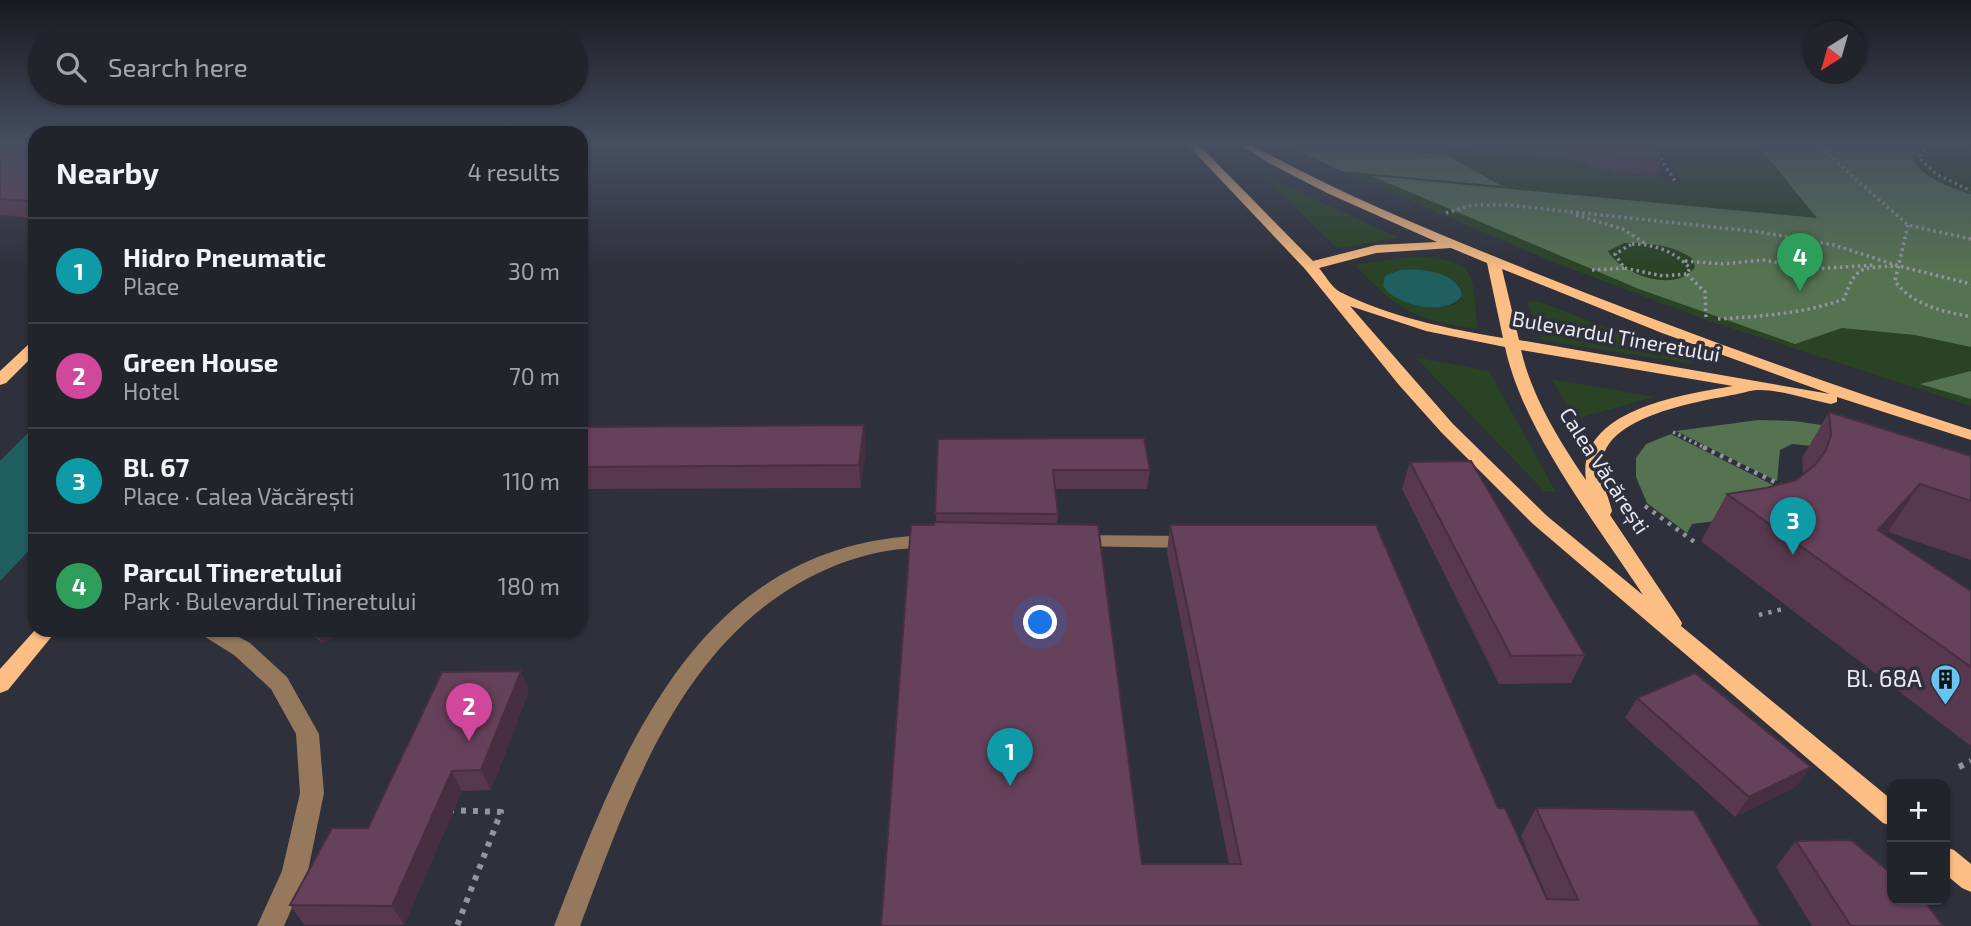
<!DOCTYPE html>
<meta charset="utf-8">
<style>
:root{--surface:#22242c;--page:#2e3038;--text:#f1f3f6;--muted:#a2a4a9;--line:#3f4148;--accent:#b45309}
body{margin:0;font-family:"Exo 2",sans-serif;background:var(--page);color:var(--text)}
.controls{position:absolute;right:21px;bottom:21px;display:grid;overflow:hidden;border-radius:14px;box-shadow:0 2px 5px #0004}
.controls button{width:63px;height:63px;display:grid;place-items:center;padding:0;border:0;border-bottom:2px solid var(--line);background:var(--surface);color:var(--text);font:35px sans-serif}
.compass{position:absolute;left:1803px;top:21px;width:63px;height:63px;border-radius:50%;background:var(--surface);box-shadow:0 2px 5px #0004;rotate:217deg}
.you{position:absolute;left:1041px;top:623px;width:24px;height:24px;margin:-18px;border:5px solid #fff;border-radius:50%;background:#1a73e8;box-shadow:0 0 0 10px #1a73e833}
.badge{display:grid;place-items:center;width:46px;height:46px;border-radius:50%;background:var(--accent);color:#fff;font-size:23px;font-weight:700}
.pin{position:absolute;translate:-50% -58px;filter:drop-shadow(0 2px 4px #0008)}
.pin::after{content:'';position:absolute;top:37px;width:24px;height:21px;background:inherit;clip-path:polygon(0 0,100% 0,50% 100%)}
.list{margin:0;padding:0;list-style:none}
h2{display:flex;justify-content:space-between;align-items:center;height:91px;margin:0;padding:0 28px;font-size:30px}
h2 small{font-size:23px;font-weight:400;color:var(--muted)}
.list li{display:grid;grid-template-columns:46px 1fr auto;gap:21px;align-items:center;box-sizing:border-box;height:105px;padding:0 28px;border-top:2px solid var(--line)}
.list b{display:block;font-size:26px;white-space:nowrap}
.list p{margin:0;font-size:23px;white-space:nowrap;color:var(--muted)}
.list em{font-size:23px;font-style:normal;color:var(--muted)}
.icon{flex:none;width:38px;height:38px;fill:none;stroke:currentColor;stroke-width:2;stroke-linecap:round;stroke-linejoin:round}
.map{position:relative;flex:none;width:1971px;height:926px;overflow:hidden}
.search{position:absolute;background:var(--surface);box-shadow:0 2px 5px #0004;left:28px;top:28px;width:560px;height:77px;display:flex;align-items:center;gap:18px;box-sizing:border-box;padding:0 24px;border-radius:38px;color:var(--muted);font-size:26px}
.panel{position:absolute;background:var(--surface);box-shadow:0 2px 5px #0004;left:28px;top:126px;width:560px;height:511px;border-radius:21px}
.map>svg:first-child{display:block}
.green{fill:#294324;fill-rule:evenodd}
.forest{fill:#567351;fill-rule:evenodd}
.water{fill:#205f60}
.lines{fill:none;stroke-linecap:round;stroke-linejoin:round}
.path-far2{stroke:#93959e;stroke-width:3.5;stroke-dasharray:2.5 3.5;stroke-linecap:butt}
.path-far1{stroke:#93959e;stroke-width:4.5;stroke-dasharray:3.5 6;stroke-linecap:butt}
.path{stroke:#93959e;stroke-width:6;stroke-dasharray:5 7;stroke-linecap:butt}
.minor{fill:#96785c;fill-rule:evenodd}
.major{fill:#fdbe83;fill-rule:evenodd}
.wall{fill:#58384e}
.shaded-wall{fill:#472e40}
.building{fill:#66415b;stroke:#472e40;stroke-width:2}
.labels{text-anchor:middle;stroke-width:7;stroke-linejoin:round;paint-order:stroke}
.street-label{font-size:21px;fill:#e8e9f1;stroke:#2e303b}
.near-poi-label{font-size:24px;fill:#e8e9f1;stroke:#2e303b;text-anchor:end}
</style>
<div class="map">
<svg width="1971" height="926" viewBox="0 0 1971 926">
<rect width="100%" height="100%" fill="#2e303b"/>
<g class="green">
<path d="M 1659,143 L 1971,143 L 1971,406 L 1706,320 L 1553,262 L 1341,171 L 1500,186 L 1444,154 L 1443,148 L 1584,161 L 1587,167 L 1611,169 L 1613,172 L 1655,176 L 1683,184 Z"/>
<path d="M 1267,177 L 1399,238 L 1337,248 L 1265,178 Z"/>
<path d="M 1415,256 C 1480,261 1471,271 1478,329 C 1413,319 1400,312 1355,265 ZM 1400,270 C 1415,269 1460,272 1462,293 C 1464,318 1403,301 1393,296 Z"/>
<path d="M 1532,301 L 1540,302 L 1690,360 L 1693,364 L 1546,341 L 1541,339 L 1528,303 Z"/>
<path d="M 1415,357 L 1489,371 L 1556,492 L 1544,491 Z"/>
<path d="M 1551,379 L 1654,397 L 1576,419 Z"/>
</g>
<g class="forest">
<path d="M 1282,143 L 1385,143 L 1386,150 L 1444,154 L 1502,186 L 1341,171 Z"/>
<path d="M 1756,143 L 1930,143 L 1915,150 L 1912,158 C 1923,179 1950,187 1971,194 L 1971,347 L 1915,335 L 1842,328 L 1795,344 L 1639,289 L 1372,176 L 1817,218 ZM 1624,243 C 1648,243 1672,244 1693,259 L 1695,267 C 1677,294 1621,275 1608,251 Z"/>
<path d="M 1971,371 L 1971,399 L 1920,384 Z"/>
<path d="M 1758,420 L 1794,421 L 1828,426 L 1812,446 L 1792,444 L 1780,450 L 1777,481 L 1676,431 Z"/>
<path d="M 1671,434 L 1775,486 L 1731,519 L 1692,524 L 1687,533 L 1647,503 L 1636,477 L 1636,458 L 1646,444 Z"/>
</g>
<g class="water">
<path d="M 1400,270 C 1419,268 1459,271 1462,296 C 1446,317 1396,306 1383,286 L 1385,276 Z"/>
<path d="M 35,426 L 35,544 L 0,581 L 0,461 Z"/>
</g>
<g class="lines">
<g class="path-far2">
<path d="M 1651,143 L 1675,181"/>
<path d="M 1815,143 L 1908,225 L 1971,239"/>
<path d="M 1947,143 L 1924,149 L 1919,158 L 1936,174 L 1971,191"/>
<path d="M 1446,213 L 1472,205 L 1508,205 L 1760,232 L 1834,245 L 1899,266 L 1971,284"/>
<path d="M 1576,215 L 1623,229 L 1647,245"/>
<path d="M 1908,225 L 1895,281 C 1913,306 1943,311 1971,317"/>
<path d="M 1632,244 C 1654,244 1674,251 1690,268 L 1687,274 L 1663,276 L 1624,268 L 1615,254 Z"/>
<path d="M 1685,261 L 1723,264 L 1763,260 L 1814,269 L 1874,265"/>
<path d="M 1592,270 L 1624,268"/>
<path d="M 1687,274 L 1705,292 L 1706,318"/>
<path d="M 1718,319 C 1761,316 1803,314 1844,299 C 1856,265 1861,268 1895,266"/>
<path d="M 1673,432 L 1707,449"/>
</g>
<g class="path-far1">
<path d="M 1703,447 L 1783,486"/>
<path d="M 1645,506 L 1696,543"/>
<path d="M 1759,615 L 1783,609"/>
</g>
<g class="path">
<path d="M 1959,767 L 1971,761"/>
<path d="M 449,810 L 501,812 L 457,926"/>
</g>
<g class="minor">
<path d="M 931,535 L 938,536 L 941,541 L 938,546 C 926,549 913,548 901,549 C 879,551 858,557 839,564 C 686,624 633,786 580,926 L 554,926 C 625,743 700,541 931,535 Z"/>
<path d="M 1078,535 L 1190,536 L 1197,537 L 1200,542 L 1197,547 L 1190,548 L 1071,546 L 1068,541 L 1071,536 Z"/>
<path d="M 199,630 L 226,630 L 250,643 L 287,677 L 319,734 L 324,793 L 308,871 L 284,926 L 257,926 L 282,871 L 300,793 L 296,734 L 271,689 L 234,655 L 202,635 Z"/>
</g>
<g class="major">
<path d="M 1186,143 L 1197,143 L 1313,261 L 1376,245 L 1437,242 L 1327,193 L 1267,162 L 1237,143 L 1249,143 C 1335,192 1427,229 1518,266 C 1667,326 1818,381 1971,430 L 1971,440 L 1837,397 L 1837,402 L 1831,404 C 1810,400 1778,389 1757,390 C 1751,390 1740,394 1732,395 C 1696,402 1611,416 1603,458 C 1599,475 1608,495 1612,511 L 1610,515 L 1679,618 L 1682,623 L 1681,626 L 1892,800 L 1892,826 L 1883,823 L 1533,524 L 1441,432 L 1399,385 L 1305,269 ZM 1451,248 L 1487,263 L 1503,338 C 1449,329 1390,317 1340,292 C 1332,288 1325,275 1319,268 L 1376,253 ZM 1502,269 L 1662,333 L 1830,394 L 1519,340 ZM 1350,306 L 1426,331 L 1505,347 C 1523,431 1596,523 1643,595 L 1547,516 L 1453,424 ZM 1521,350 L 1733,386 C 1683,395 1576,409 1586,480 C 1559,440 1532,397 1521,350 Z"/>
<path d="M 35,341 L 35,354 L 6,383 L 0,385 L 0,371 L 30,343 Z"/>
<path d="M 35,630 L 57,630 L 8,690 L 0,693 L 0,669 Z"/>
<path d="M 1945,847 L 1954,850 L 1971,864 L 1971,892 L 1962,888 L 1945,874 Z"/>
</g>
</g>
<g class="wall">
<path d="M 35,143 L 35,218 L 0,215 L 0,149 L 20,149 Z"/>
<path d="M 1385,143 L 1650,143 L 1661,161 L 1655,176 L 1613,172 L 1611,169 L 1587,167 L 1584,161 L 1445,149 L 1444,154 L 1385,148 Z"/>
<path d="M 1829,412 L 1971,456 L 1971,560 L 1888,532 L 1885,534 L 1971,591 L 1971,746 L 1701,541 L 1727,494 L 1766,488 L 1796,480 L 1803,474 L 1802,458 Z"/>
<path d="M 581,427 L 866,447 L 861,488 L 581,489 Z"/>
<path d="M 938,439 L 1150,470 L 1147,489 L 1055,489 L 1058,514 L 1057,524 L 1142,864 L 1229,864 L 1167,552 L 1170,525 L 1498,808 L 1547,899 L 1548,899 L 1521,836 L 1536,808 L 1761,926 L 881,926 L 934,525 L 936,522 Z"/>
<path d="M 1410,462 L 1585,655 L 1571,683 L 1499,684 L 1402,489 Z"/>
<path d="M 307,630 L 346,630 L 322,643 Z"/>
<path d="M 529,691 L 491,790 L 462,791 L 404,925 L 304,925 L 290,905 L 368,828 Z"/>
<path d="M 1637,698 L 1796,787 L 1735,817 L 1625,718 Z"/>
<path d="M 1796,841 L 1943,926 L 1812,926 L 1776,867 Z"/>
</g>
<g class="shaded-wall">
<path d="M 35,198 L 35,210 L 30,201 Z"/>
<path d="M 864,425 L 866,447 L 861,488 L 859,465 Z"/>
<path d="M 1920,484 L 1888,532 L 1846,578 L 1878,530 Z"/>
<path d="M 315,630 L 346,630 L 322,643 Z"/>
<path d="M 521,671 L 529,691 L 491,790 L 481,770 Z"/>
<path d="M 1811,767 L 1796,787 L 1735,817 L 1749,797 Z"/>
<path d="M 452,771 L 462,791 L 404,925 L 392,906 Z"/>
</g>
<g class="building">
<path d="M 30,143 L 35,143 L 35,198 L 30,201 L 0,199 L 0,149 L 20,149 Z"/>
<path d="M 1551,143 L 1650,143 L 1661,161 L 1618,157 L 1616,154 L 1592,152 L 1590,146 Z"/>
<path d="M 1829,412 L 1971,456 L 1971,501 L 1920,484 L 1878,530 L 1971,591 L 1971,667 L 1727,494 L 1766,488 L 1796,480 L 1815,465 L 1826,450 L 1831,435 Z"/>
<path d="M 864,425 L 859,465 L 581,467 L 581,427 Z"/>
<path d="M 1144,438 L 1150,470 L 1053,470 L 1058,514 L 935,513 L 938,439 Z"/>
<path d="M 1471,461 L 1585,655 L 1511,656 L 1410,462 Z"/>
<path d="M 934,522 L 1098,525 L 1142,864 L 1241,864 L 1170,525 L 1376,525 L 1498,808 L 1505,808 L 1547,899 L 1578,900 L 1536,808 L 1694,810 L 1761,926 L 881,926 L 911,525 L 934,525 Z"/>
<path d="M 521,671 L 481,770 L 452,771 L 392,906 L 290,905 L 332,828 L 368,828 L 442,672 Z"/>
<path d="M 1695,673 L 1811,767 L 1749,797 L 1637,698 Z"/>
<path d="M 1851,840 L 1892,874 L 1892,900 L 1924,900 L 1943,926 L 1851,926 L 1796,841 Z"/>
</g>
<linearGradient id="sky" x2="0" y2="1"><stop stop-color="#191a20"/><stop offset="0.53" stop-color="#464e60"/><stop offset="1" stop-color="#464e60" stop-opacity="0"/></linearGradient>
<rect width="1971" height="272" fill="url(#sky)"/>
<defs>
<symbol id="building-pin" viewBox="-11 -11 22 30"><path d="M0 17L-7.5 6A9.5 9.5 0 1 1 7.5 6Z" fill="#69c3f1" stroke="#2e303b"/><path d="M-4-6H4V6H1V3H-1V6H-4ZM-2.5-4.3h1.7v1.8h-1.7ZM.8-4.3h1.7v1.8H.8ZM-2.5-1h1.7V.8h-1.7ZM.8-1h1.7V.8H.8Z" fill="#111"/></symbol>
</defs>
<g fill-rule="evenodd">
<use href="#building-pin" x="1928" y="662" width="35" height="47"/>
</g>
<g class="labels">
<g class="street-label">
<text transform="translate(1616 337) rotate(10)" y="7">Bulevardul Tineretului</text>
<text transform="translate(1604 471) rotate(57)" y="7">Calea Văcărești</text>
</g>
<g class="near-poi-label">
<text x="1922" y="687">Bl. 68A</text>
</g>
</g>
</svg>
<div class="controls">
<button>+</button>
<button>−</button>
</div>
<svg class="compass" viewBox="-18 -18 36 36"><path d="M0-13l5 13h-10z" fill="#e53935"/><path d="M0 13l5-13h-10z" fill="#a2a4a9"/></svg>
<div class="you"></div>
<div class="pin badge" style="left:1010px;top:786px;background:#0f9aa8">1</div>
<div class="pin badge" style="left:469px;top:741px;background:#d1479c">2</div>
<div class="pin badge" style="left:1793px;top:555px;background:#0f9aa8">3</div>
<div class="pin badge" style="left:1800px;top:291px;background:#2e9e5b">4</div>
<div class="search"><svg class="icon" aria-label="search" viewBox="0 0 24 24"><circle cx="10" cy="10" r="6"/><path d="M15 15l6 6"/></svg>Search here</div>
<section class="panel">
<h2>Nearby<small>4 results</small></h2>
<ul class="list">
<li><span class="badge" style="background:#0f9aa8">1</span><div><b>Hidro Pneumatic</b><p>Place</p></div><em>30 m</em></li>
<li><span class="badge" style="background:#d1479c">2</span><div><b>Green House</b><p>Hotel</p></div><em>70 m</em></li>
<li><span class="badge" style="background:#0f9aa8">3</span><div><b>Bl. 67</b><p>Place · Calea Văcărești</p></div><em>110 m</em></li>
<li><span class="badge" style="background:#2e9e5b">4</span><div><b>Parcul Tineretului</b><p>Park · Bulevardul Tineretului</p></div><em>180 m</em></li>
</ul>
</section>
</div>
